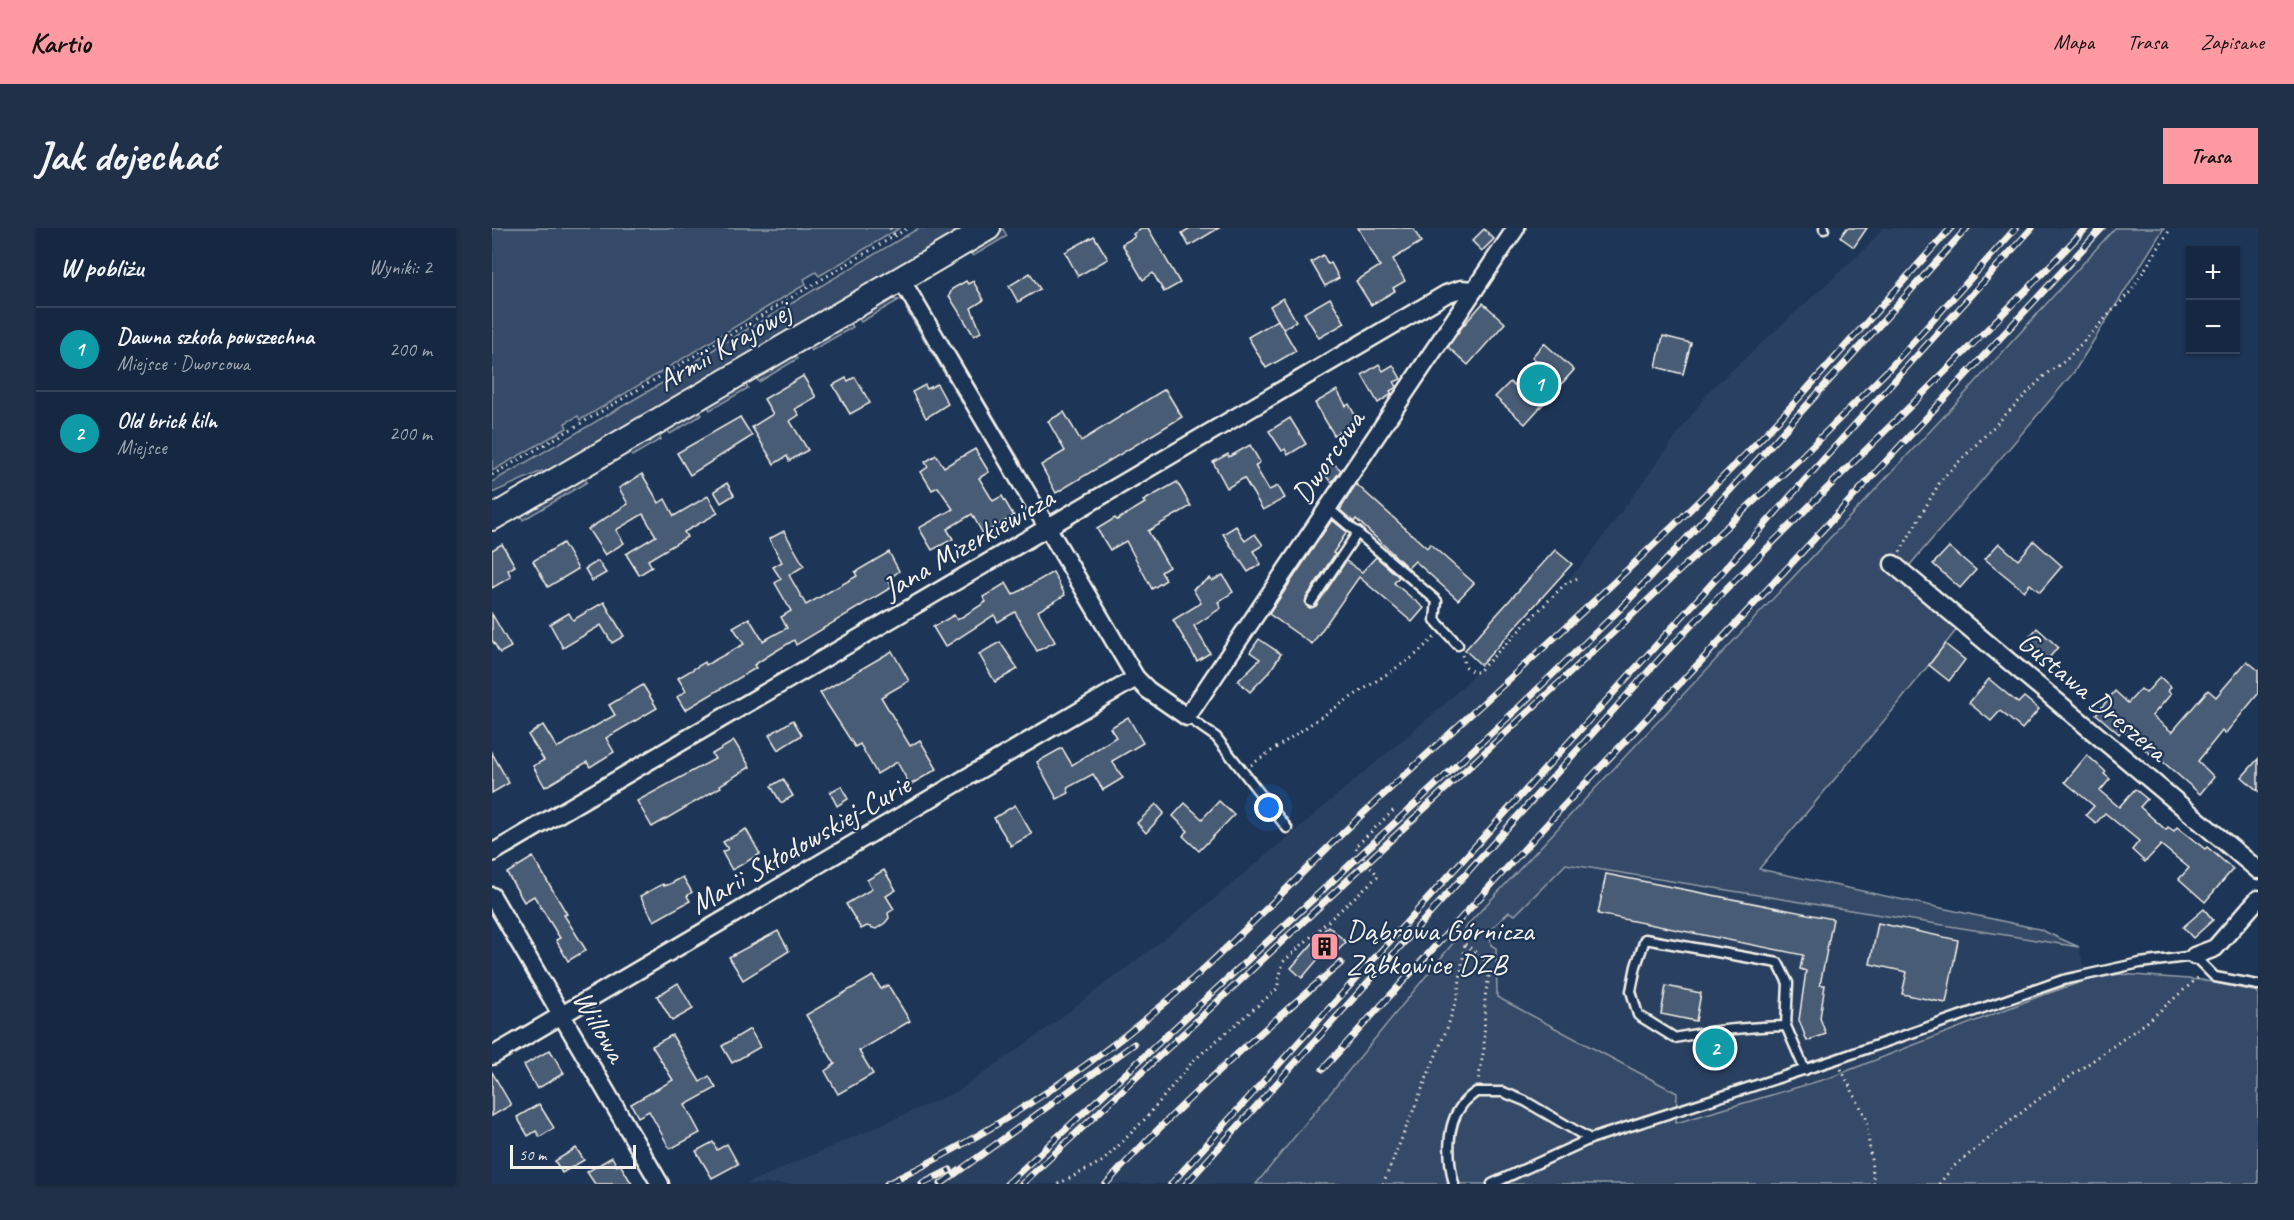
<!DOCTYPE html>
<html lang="pl">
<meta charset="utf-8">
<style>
:root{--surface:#162841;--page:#1f3048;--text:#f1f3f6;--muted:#9ea6b1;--line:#35445a;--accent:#ff9aa2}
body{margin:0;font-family:Caveat,sans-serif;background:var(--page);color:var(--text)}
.controls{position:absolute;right:18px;top:18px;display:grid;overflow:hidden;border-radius:0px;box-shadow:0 2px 4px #0004}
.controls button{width:54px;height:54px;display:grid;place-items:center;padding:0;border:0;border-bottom:2px solid var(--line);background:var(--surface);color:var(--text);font:30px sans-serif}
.scale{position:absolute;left:18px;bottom:15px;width:126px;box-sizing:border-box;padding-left:6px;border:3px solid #f4f1e8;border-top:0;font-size:16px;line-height:21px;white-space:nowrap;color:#f4f1e8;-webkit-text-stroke:4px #1d3557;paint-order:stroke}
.you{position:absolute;left:777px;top:580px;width:21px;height:21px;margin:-15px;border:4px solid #fff;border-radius:50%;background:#1a73e8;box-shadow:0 0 0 9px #1a73e833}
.badge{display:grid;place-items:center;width:39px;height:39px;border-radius:50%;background:var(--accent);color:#fff;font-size:20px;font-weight:700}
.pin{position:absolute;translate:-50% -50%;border:3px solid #fff;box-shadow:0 2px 6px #0006}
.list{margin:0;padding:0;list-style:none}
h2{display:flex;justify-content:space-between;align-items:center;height:78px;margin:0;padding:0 24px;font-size:26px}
h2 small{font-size:20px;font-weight:400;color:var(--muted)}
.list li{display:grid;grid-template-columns:39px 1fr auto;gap:18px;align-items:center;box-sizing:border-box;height:84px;padding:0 24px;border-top:2px solid var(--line)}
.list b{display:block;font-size:22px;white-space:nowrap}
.list p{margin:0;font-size:20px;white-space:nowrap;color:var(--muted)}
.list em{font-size:20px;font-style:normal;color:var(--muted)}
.map{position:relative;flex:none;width:1766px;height:956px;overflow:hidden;border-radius:0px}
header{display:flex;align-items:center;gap:36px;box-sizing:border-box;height:84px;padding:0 30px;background:var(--accent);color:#111}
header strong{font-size:28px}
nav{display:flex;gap:33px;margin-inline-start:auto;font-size:21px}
.intro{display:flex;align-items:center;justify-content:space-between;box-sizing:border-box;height:144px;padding:0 36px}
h1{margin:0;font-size:42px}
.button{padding:15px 27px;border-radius:0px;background:var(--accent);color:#111;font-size:21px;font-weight:700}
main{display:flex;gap:36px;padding:0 36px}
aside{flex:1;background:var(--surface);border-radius:0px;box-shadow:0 2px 4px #0004}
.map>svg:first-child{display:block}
.built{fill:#2a4060}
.green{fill:#354a67;stroke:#949ea8;stroke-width:1.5}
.building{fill:#485b74;stroke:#f4f1e8;stroke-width:1.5}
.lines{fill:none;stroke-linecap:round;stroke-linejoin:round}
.service-casing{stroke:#f4f1e8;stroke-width:13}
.minor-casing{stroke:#f4f1e8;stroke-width:21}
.secondary-casing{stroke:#f4f1e8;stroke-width:28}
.path{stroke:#f4f1e8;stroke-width:3;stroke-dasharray:1.5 4.5;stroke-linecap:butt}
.service{stroke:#1d3557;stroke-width:8}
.minor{stroke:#1d3557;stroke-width:16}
.secondary{stroke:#1d3557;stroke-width:24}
.rail-casing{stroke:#f4f1e8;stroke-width:7}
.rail{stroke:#1d3557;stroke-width:4.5;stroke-dasharray:14;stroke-linecap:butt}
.labels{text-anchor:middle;stroke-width:4.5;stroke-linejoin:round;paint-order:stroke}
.street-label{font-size:30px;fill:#f4f1e8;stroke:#1d3557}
.poi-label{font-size:30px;fill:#f4f1e8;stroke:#1d3557;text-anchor:start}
</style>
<header>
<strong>Kartio</strong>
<nav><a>Mapa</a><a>Trasa</a><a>Zapisane</a></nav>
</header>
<div class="intro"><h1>Jak dojechać</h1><a class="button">Trasa</a></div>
<main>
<aside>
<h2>W pobliżu<small>Wyniki: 2</small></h2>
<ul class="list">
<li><span class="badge" style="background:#0f9aa8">1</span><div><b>Dawna szkoła powszechna</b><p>Miejsce · Dworcowa</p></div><em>200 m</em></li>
<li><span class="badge" style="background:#0f9aa8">2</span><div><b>Old brick kiln</b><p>Miejsce</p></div><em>200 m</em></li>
</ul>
</aside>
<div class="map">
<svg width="1766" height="956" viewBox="0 0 1766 956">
<rect width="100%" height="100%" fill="#1d3557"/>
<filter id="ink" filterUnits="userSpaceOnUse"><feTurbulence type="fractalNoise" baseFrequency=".0167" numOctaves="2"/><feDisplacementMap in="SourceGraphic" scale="12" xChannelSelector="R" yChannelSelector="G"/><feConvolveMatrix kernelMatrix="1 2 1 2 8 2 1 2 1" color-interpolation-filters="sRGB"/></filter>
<g filter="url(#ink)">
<g class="built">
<path d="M 1391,0 L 1623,0 L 1470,169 L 979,693 L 764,956 L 254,956 L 466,863 L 546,807 L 702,688 L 953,476 L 1091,336 L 1218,162 L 1374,20 Z"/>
<path d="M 1074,636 L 1587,719 L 1595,752 L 1548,768 L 1337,850 L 1184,895 L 1185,865 L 1004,769 L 1004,720 L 999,717 L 997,702 L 1018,684 L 1023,687 Z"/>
</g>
<g class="green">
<path d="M 0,0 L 408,0 L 327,48 L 324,44 L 312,51 L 314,56 C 238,101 164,148 88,192 L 86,188 L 73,195 L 75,200 L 0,243 Z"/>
<path d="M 427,0 L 477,0 L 53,248 L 50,243 L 0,265 L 0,254 L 177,151 L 227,118 Z"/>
<path d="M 1623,0 L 1672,0 L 1582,144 L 1406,351 L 1465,401 L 1406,476 L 1267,641 L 1547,701 L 1587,719 L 1074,636 L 1023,687 L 1017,684 L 997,703 L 999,717 L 1004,720 L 1005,769 L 1185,865 L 1184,895 L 1337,850 L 1548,768 L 1595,752 L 1628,746 L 1710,752 L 1766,764 L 1766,956 L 764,956 L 979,693 L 1470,169 Z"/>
<path d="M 511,1 L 515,8 L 481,28 L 477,21 Z"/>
<path d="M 399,71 L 407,72 L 369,94 L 365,87 L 389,73 Z"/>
<path d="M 416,79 L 472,173 L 470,175 L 414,81 Z"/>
<path d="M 356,92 L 361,99 L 319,123 L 315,116 Z"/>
<path d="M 456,112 L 529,234 L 526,236 L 454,113 Z"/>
<path d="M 301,124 L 305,131 L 267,154 L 262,147 Z"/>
<path d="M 251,153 L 256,160 L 218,182 L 214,175 Z"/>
<path d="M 206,180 L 210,187 L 178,206 L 175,201 Z"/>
<path d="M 165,204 L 169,211 L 140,228 L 136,221 Z"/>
<path d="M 91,247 L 95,254 L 31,292 L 27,284 Z"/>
</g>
<g class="building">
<path d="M 651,0 L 656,0 L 688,55 L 672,64 L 661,45 L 651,52 L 630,16 L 643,9 L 641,6 Z"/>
<path d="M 698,0 L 727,0 L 697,18 L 690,5 Z"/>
<path d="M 866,0 L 921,0 L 929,14 L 901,31 L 913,53 L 901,60 L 903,63 L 879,77 L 864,53 L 888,38 Z"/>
<path d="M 1355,0 L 1375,0 L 1362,19 L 1348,9 Z"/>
<path d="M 992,1 L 1002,11 L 990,23 L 980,13 Z"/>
<path d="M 602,8 L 616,31 L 586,48 L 573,24 Z"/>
<path d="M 831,27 L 836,36 L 839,35 L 847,50 L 833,58 L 819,34 Z"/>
<path d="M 538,45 L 548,61 L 526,74 L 517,58 Z"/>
<path d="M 474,53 L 476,56 L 481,53 L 492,72 L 479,80 L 489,104 L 482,108 L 457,68 L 460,61 Z"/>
<path d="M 791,70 L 804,93 L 791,101 L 778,78 Z"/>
<path d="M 838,70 L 853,95 L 827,110 L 812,85 Z"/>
<path d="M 991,75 L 1013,95 L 976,137 L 956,119 L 970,99 Z"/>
<path d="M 786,92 L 804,123 L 774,140 L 756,109 Z"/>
<path d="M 1171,108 L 1199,115 L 1191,146 L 1164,139 Z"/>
<path d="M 1052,115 L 1082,142 L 1033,196 L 1003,169 L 1018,154 L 1022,158 L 1045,133 L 1040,129 Z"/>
<path d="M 887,136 L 891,143 L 901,137 L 909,151 L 902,154 L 905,159 L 898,163 L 900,166 L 886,175 L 870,147 Z"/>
<path d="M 311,148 L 324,169 L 303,181 L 307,187 L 298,193 L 316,222 L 297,233 L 295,228 L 282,236 L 260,199 L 281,186 L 272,171 Z"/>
<path d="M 363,149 L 378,175 L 358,186 L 341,157 L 354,150 L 356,153 Z"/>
<path d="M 445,156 L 456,176 L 434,190 L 420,164 L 433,157 L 435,161 Z"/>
<path d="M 673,161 L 690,189 L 564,265 L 549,237 L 573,223 L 556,193 L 572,184 L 589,213 Z"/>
<path d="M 845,162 L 854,178 L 857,176 L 866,193 L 842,207 L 823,175 Z"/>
<path d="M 248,189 L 260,208 L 198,247 L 185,225 Z"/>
<path d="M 798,190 L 814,216 L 796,227 L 793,221 L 790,223 L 777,203 Z"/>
<path d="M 758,217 L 768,234 L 763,238 L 777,262 L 786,258 L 793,270 L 771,282 L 752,250 L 735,260 L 721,234 L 736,226 L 737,229 Z"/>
<path d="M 483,221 L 497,244 L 487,250 L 501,273 L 510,268 L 522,288 L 491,306 L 480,286 L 455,301 L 461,311 L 440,322 L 427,300 L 461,281 L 446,259 L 440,262 L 429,244 L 436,239 L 433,234 L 444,227 L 452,239 Z"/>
<path d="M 841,235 L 849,242 L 840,254 L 831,246 Z"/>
<path d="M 150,246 L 167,275 L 173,271 L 182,288 L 216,268 L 226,285 L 192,304 L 195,309 L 156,332 L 160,339 L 147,347 L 134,326 L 164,308 L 151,286 L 124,302 L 132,315 L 113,327 L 96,301 L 136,276 L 127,260 Z"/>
<path d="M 685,254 L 699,278 L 656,303 L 677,339 L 669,344 L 674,352 L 660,361 L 634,313 L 618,322 L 605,301 L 623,290 L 625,292 L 653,275 L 651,273 Z"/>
<path d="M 235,255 L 242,267 L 229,275 L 222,263 Z"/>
<path d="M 864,256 L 935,320 L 938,316 L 982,355 L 966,372 L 923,333 L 916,340 L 864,291 L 862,294 L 848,282 Z"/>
<path d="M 840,292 L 855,304 L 841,325 L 843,326 L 814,370 L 814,377 L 818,380 L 824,378 L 854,333 L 870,344 L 884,329 L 907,349 L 902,355 L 932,380 L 920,394 L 867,349 L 820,416 L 777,386 Z"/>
<path d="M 744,298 L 753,313 L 763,306 L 771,317 L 761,323 L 769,336 L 756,344 L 731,306 Z"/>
<path d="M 292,303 L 312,338 L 297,347 L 314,377 L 365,348 L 363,344 L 397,324 L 407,343 L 396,352 L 400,359 L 304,417 L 302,412 L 279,426 L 262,437 L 264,440 L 193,482 L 185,469 L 194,463 L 186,450 L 213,434 L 214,437 L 252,416 L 241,399 L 257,390 L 271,413 L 295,400 L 289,389 L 299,383 L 283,355 L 289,351 L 281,339 L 290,334 L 277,311 Z"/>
<path d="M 1542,313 L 1570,338 L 1548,364 L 1538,356 L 1532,363 L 1493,331 L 1507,315 L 1526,332 Z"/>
<path d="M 71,315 L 86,341 L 56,359 L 41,333 Z"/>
<path d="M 10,316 L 23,338 L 16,342 L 19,349 L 0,360 L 0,322 Z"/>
<path d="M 1457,319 L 1484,342 L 1468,360 L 1441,336 Z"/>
<path d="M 1063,322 L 1080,336 L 989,437 L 973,422 Z"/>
<path d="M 106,333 L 114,345 L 100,353 L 93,341 Z"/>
<path d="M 561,344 L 573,367 L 546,383 L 563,414 L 545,423 L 523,384 L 506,394 L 502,387 L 453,419 L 441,399 L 462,387 L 465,392 L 494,374 L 491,369 L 514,355 L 521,367 Z"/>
<path d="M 731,347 L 741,364 L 726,374 L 729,380 L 702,398 L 718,425 L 705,433 L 681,392 L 709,375 L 701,361 L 718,350 L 720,353 Z"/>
<path d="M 112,374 L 132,408 L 120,415 L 109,397 L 71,420 L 58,396 L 77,385 L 81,392 Z"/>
<path d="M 0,386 L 19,419 L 8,425 L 0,412 Z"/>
<path d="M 1545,400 L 1566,419 L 1552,436 L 1530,418 Z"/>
<path d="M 767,411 L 789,426 L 778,443 L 758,464 L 746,453 L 768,431 L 758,424 Z"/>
<path d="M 508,414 L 526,441 L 503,454 L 487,426 Z"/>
<path d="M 1453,416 L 1473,432 L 1457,453 L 1437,437 Z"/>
<path d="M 400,423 L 417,453 L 389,469 L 418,518 L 428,512 L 445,541 L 418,557 L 405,534 L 385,546 L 368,516 L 363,519 L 328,465 Z"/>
<path d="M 1755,433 L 1766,442 L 1766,466 L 1733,506 L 1730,503 L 1706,533 L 1722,549 L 1708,566 L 1663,527 L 1662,529 L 1630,502 L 1627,506 L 1604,486 L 1623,463 L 1636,475 L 1649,461 L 1654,465 L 1668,449 L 1679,459 L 1676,463 L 1679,466 L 1660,488 L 1680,504 L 1716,462 L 1724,469 Z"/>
<path d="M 1497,451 L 1526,475 L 1532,469 L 1547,481 L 1530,501 L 1508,483 L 1499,493 L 1477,475 Z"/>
<path d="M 151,457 L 165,480 L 114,510 L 122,524 L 98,539 L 95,534 L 53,559 L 41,538 L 52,532 L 36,507 L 51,497 L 65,520 L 123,487 L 117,477 Z"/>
<path d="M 636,489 L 651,515 L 620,533 L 631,550 L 611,562 L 601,546 L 575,560 L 577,565 L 565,571 L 545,534 L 570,520 L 580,537 L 624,509 L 618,500 Z"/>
<path d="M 301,492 L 310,507 L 286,522 L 277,507 Z"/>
<path d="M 242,513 L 258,539 L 228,557 L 229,559 L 160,599 L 145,573 L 223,531 L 220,526 Z"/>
<path d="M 0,525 L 17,555 L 0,565 Z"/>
<path d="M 1595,527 L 1614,544 L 1612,546 L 1618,551 L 1608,563 L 1627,579 L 1643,561 L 1655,571 L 1648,579 L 1674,602 L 1676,599 L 1682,603 L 1685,599 L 1713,621 L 1715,619 L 1741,641 L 1713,674 L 1687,651 L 1697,640 L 1669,617 L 1653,634 L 1640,622 L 1647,613 L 1613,585 L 1604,595 L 1594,587 L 1602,578 L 1573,554 Z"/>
<path d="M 1766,531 L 1766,563 L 1750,549 Z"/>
<path d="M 291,551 L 301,568 L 289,575 L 279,558 Z"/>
<path d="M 349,558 L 356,571 L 345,578 L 338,564 Z"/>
<path d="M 727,573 L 742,587 L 707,623 L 691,608 L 696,603 L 681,588 L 693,575 L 710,591 Z"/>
<path d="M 664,576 L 672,585 L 654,605 L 645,595 Z"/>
<path d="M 523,577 L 540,606 L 519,618 L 502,590 Z"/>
<path d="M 254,601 L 268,626 L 240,642 L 230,624 L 236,621 L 231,614 Z"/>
<path d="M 41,629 L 75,686 L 72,687 L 94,722 L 76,733 L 64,712 L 68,710 L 42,668 L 32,674 L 15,645 Z"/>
<path d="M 392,642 L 404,662 L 394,668 L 402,681 L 396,685 L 397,690 L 393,695 L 384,701 L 375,698 L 369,701 L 354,676 L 380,661 L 375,652 Z"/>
<path d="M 1114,646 L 1341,691 L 1328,757 L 1333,757 L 1328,790 L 1334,806 L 1315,813 L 1307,792 L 1314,743 L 1308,741 L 1311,727 L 1106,686 Z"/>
<path d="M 191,649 L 200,664 L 195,668 L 198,673 L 162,693 L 148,668 L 171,656 L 172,658 L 178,656 Z"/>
<path d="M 1712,681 L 1721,692 L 1701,710 L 1691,699 Z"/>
<path d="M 1386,695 L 1466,712 L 1454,775 L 1410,766 L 1415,744 L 1378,736 Z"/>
<path d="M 836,698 L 854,714 L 839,730 L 832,724 L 810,750 L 799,740 Z"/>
<path d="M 286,703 L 297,723 L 251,752 L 237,729 Z"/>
<path d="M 381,748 L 389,761 L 396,757 L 418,793 L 367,823 L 381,846 L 346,866 L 333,843 L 343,836 L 314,787 Z"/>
<path d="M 186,755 L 201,781 L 180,793 L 165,768 Z"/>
<path d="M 1174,758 L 1209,765 L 1204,793 L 1169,786 Z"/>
<path d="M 258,801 L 268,819 L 240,835 L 230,818 Z"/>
<path d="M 180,807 L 208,854 L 217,848 L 224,860 L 193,877 L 208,905 L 178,921 L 157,883 L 146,889 L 139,876 L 181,852 L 160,818 Z"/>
<path d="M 1217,810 L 1229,810 L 1235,820 L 1229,830 L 1217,830 L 1211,819 Z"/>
<path d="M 58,822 L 72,845 L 45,861 L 32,837 Z"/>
<path d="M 0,844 L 19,877 L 0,888 Z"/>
<path d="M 47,876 L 62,900 L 48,909 L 44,903 L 36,908 L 25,889 Z"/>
<path d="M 221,914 L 225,922 L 235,916 L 246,936 L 220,950 L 204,923 Z"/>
<path d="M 84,920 L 92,932 L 70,945 L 63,933 Z"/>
<path d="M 120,929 L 125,938 L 128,936 L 140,956 L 103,956 L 95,944 Z"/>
</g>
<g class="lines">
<defs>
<g id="service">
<path d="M 1332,1 L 1332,0"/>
<path d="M 835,279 L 945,373 L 943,392 L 966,417"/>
<path d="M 819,374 L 866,304"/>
<path d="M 695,489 L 724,509 L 795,600"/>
<path d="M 1294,798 C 1256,799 1220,802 1183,810 L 1146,787 L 1139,763 L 1144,738 L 1153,711 L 1286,735 L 1296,755 L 1294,798 L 1313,842"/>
<path d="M 962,956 C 956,932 953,898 970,877 C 973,872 979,868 984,864 L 1011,864 L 1033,873 L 1098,911"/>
<path d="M 1000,956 L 1098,911 L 1345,831 L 1571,752 L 1648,735 L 1702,728 L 1723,749 L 1766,757"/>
</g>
<g id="minor">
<path d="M 409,51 L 644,450 L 656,462 L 695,489 L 1024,0"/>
<path d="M 1401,336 L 1766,642"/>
<path d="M 0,625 L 954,66 L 969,61 L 982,62"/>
<path d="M 0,668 L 168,956"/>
<path d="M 1702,728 L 1723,720 L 1766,671"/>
<path d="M 0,828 L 644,450"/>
</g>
<path id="secondary" d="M 0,290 L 496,0"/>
</defs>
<use href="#service" class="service-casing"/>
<use href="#minor" class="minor-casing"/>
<use href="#secondary" class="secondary-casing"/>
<g class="path">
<path d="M 398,0 L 403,8"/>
<path d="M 0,247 C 140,167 277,82 416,0"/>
<path d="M 1408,324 L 1449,252 L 1554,146 L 1574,132 L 1639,63 L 1679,0"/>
<path d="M 970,427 L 973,438 L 981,444 L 986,444 L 1074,355 L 1086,350"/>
<path d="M 759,537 L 829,489 L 921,429 L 943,409"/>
<path d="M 973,716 L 992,731 L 997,748 L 993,769 L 992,821 L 986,853"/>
<path d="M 1349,841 L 1374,890 L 1382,956"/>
<path d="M 566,956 L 611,933 L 654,890 L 701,833 L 785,761 L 791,734 L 886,648 L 863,619 L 904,580"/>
<path d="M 891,956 L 956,798 L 966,766 L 973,716"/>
<path d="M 1447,956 L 1461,939 L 1544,873 L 1655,794 L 1708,748"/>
</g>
<use href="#service" class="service"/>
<use href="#minor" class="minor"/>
<use href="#secondary" class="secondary"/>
<defs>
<g id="rail">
<path d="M 831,841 L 1066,584 L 1211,431 L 1610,0"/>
<path d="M 395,956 C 508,901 612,831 705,747 C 764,694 818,635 876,581 C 997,468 1123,358 1240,240 C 1316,164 1386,80 1459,0"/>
<path d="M 430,956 L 458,942"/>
<path d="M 449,956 L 642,816"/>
<path d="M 515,956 L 1024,482 L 1128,381 L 1194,311 L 1475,0"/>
<path d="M 530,956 L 1306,232 L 1396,142 L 1524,0"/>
<path d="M 614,956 C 687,876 767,805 849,735"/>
<path d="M 679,956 L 1540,0"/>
<path d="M 694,956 L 1173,425 C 1310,280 1457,145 1594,0"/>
</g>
</defs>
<use href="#rail" class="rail-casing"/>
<use href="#rail" class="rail"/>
</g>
</g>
<defs>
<symbol id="building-square" viewBox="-11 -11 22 22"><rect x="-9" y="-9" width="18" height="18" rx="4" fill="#ff9aa2" stroke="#1d3557"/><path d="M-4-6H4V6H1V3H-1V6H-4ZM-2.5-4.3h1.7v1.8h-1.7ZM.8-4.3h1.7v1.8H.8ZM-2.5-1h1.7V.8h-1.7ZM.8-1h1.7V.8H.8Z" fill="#111"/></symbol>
</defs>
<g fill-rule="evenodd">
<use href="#building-square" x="816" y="702" width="33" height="33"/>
</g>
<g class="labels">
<g class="street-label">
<text transform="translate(232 118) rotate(-30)" y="10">Armii Krajowej</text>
<text transform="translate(836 229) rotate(-56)" y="10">Dworcowa</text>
<text transform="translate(476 315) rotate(-30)" y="10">Jana Mizerkiewicza</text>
<text transform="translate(1601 468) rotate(40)" y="10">Gustawa Dreszera</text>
<text transform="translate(308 616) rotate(-30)" y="10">Marii Skłodowskiej-Curie</text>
<text transform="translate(108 798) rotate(60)" y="10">Willowa</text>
</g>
<g class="poi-label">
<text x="854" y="712">Dąbrowa Górnicza<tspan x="854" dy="34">Ząbkowice DZB</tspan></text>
</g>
</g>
</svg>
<div class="controls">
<button>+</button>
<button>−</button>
</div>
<div class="scale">50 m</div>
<div class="you"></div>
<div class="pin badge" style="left:1047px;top:156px;background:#0f9aa8">1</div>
<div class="pin badge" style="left:1223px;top:820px;background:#0f9aa8">2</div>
</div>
</main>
